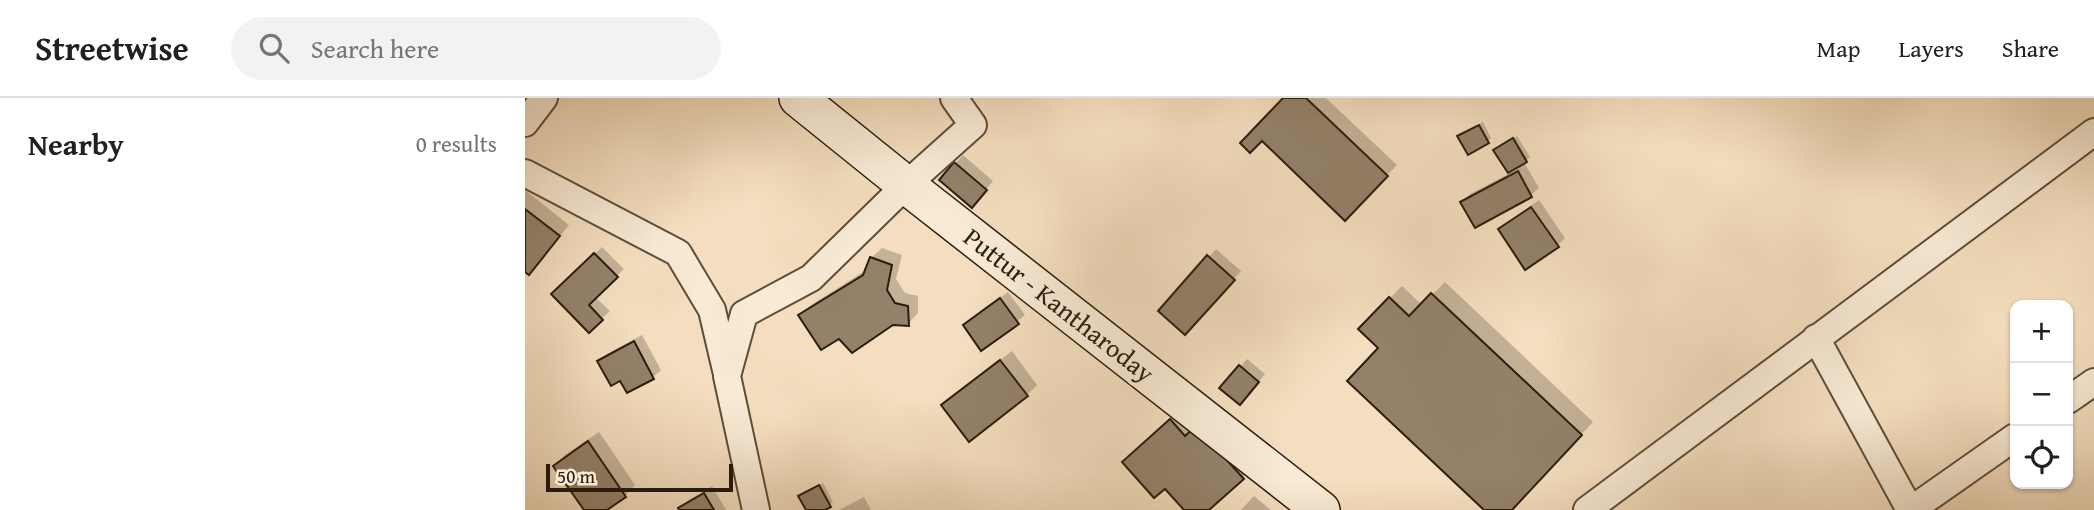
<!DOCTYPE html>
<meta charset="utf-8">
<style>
:root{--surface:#fff;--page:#f2f2f2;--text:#202124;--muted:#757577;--line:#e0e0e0}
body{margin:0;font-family:"Gentium Book Plus",serif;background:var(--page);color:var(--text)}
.controls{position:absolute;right:21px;bottom:21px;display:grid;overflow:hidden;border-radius:14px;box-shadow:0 2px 5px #0004}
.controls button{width:63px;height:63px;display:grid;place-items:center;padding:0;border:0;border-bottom:2px solid var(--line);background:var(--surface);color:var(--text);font:35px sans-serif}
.scale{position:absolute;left:21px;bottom:18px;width:187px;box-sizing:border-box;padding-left:7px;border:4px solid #2a1d0d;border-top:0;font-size:19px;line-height:24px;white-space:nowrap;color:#2a1d0d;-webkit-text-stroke:5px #f8ead5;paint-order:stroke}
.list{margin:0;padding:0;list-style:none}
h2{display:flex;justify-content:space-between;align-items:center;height:91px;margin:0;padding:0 28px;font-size:30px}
h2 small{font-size:23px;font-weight:400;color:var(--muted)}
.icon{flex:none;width:38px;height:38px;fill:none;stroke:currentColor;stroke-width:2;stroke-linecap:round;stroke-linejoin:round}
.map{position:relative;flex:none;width:1569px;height:412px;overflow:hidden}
header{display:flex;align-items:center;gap:42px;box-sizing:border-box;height:98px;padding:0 35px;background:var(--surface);border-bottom:2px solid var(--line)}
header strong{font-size:33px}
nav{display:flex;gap:38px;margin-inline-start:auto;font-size:24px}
.search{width:490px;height:63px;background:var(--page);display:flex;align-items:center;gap:18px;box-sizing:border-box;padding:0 24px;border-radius:38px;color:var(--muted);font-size:26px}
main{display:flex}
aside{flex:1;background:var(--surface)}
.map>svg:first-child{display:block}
.shadow{fill:#0003}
.building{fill:#93816a;stroke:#2a1d0d;stroke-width:2}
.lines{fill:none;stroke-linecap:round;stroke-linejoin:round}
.minor-casing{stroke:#5c4d3a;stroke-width:30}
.secondary-casing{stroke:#2a1d0d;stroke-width:40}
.minor{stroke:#f8ead5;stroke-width:26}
.secondary{stroke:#f8ead5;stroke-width:37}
.labels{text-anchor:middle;stroke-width:7;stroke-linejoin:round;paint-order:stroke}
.street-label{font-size:26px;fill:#2a1d0d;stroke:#f8ead5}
</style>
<header>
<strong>Streetwise</strong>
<div class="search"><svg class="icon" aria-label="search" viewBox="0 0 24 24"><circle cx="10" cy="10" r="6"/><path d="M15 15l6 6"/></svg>Search here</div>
<nav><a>Map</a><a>Layers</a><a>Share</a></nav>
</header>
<main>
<aside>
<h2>Nearby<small>0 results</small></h2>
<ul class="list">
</ul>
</aside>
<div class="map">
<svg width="1569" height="412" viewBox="0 0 1569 412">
<rect width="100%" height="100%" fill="#f4debf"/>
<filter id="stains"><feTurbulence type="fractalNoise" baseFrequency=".00286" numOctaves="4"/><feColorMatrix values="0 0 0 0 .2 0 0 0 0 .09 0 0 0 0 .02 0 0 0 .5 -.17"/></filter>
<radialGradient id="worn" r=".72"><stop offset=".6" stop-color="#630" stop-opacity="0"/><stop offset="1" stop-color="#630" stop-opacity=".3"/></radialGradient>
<g class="shadow">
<path d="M 761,0 L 801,0 L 872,67 L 820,120 L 737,41 Z"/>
<path d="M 958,24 L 966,40 L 963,43 L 938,35 Z"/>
<path d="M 992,38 L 1005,59 L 999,64 L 1014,90 L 1006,97 L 950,127 L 938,104 L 945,96 L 985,75 L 971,52 Z"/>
<path d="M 438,57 L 468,83 L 454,100 L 416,82 Z"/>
<path d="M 0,92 L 44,127 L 14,164 L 0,171 Z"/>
<path d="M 1014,102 L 1040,140 L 1032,148 L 975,131 L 983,124 Z"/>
<path d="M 77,149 L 99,171 L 70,199 L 85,213 L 64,233 L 29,196 Z"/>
<path d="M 357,150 L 377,157 L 371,181 L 380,195 L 393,198 L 393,215 L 383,226 L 368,226 L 314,239 L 275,217 L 286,207 L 341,172 L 346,160 Z"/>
<path d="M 691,151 L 716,173 L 667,228 L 684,159 Z"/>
<path d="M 920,184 L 1068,324 L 985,412 L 961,412 L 825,283 L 856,250 L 865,200 L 877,188 L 897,207 Z"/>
<path d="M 483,194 L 500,217 L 457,250 L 440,227 Z"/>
<path d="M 117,237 L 136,272 L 128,279 L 103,293 L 96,281 L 74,263 L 82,256 Z"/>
<path d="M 487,253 L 512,287 L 502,297 L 429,297 Z"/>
<path d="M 722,261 L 740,276 L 722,298 L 715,269 Z"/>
<path d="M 656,312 L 728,370 L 682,412 L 661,412 L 609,353 Z"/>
<path d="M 74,334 L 110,387 L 100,398 L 79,412 L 61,412 L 30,368 L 40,357 Z"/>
<path d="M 298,385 L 308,404 L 296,412 L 283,412 L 275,398 Z"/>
<path d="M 187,388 L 201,412 L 156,412 L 155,410 L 162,403 Z"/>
<path d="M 729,398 L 746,412 L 716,412 Z"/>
<path d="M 339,399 L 346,412 L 314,412 Z"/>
</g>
<g class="building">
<path d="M 758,0 L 781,0 L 863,78 L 820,123 L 737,43 L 725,55 L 715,45 Z"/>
<path d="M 954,27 L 964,45 L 943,57 L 932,38 Z"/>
<path d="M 988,40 L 1002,64 L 983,75 L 968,52 Z"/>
<path d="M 429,64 L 462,92 L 447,110 L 414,82 Z"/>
<path d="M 993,73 L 1007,99 L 950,130 L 935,104 Z"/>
<path d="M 1006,109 L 1034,149 L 1000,172 L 973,131 Z"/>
<path d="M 0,111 L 35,138 L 4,177 L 0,174 Z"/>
<path d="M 69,155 L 93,179 L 64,207 L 78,222 L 64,235 L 26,196 Z"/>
<path d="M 682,157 L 710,182 L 660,237 L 633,213 Z"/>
<path d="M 345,159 L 367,167 L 362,192 L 370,205 L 383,208 L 384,228 L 368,227 L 327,255 L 314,241 L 296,252 L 273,217 L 338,177 Z"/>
<path d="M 906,195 L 1057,337 L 987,412 L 959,412 L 822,283 L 853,250 L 833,231 L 864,199 L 884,218 Z"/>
<path d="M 475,200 L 494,226 L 456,253 L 438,227 Z"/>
<path d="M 109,243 L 129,281 L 102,295 L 95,283 L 86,288 L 72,263 Z"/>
<path d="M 475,262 L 503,298 L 444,344 L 416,307 Z"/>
<path d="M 714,267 L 734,284 L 715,307 L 694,290 Z"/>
<path d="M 645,321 L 660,338 L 671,328 L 719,381 L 684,412 L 659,412 L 640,391 L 629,400 L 597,364 Z"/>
<path d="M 63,343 L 101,399 L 82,412 L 59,412 L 28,368 Z"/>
<path d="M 294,387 L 306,409 L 300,412 L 281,412 L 273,398 Z"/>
<path d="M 179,395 L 189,412 L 154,412 L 153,410 Z"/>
</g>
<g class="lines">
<defs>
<g id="minor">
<path d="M 0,25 L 19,0"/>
<path d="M 0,75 L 153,155 L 187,212 L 201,272"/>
<path d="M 1291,240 L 1385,412"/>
<path d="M 1543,302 L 1569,284"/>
<path d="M 231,412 L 202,278 L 219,216 L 286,180 L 381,87 L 448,27 L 429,0"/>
<path d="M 1062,412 L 1569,34"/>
<path d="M 1386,412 L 1490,339"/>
</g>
<path id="secondary" d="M 273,0 L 381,87 L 796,412"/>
</defs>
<use href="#minor" class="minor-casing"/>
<use href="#secondary" class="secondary-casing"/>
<use href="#minor" class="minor"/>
<use href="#secondary" class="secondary"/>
</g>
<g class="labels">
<g class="street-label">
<text transform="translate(534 207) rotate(38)" y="9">Puttur - Kantharoday</text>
</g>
</g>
<rect width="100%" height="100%" filter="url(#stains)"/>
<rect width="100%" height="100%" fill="url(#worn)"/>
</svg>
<div class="controls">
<button>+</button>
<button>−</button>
<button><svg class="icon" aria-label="locate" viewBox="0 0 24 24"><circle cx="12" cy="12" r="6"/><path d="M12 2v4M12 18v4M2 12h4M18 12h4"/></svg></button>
</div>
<div class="scale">50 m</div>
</div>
</main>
